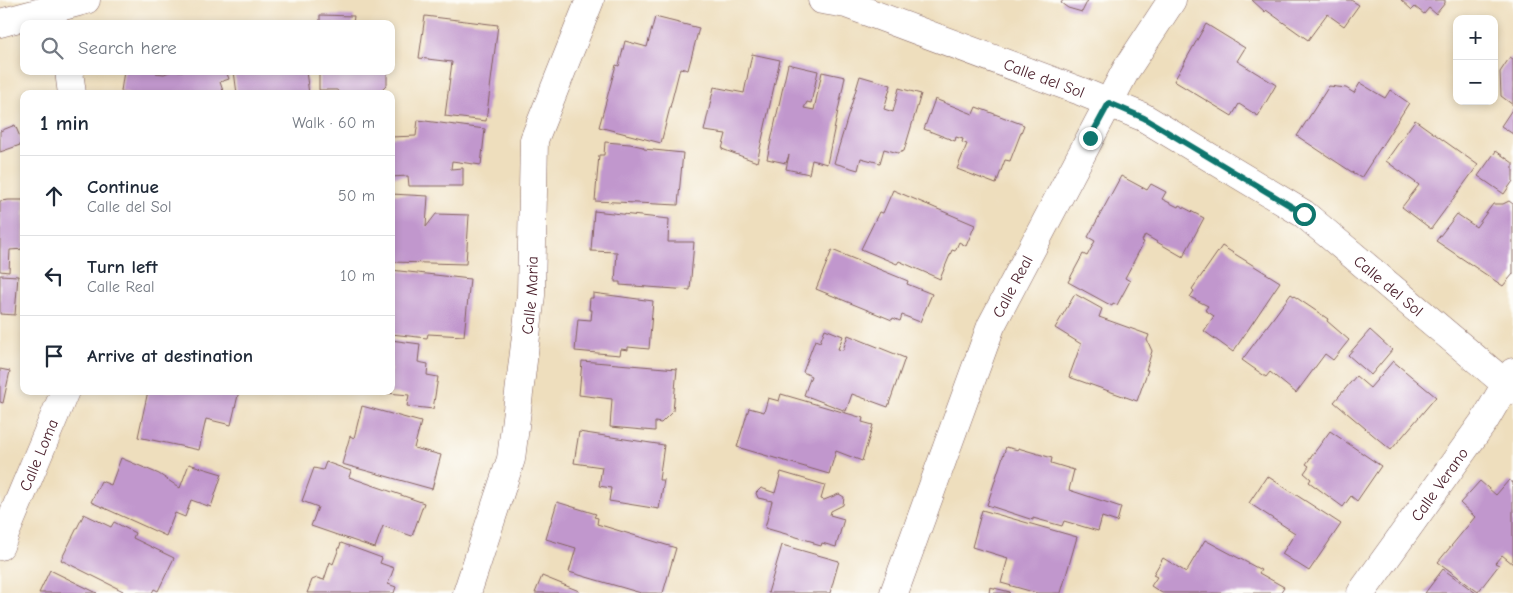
<!DOCTYPE html>
<meta charset="utf-8">
<style>
:root{--surface:#fff;--page:#f6f6f7;--text:#1f2937;--muted:#747a83;--line:#e0e1e3}
body{margin:0;font-family:"Comic Neue",sans-serif;background:var(--page);color:var(--text)}
.controls{position:absolute;right:15px;top:15px;display:grid;overflow:hidden;border-radius:10px;box-shadow:0 2px 8px #0003}
.controls button{width:45px;height:45px;display:grid;place-items:center;padding:0;border:0;border-bottom:1px solid var(--line);background:var(--surface);color:var(--text);font:25px sans-serif}
.stop{position:absolute;width:15px;height:15px;margin:-11px;border:4px solid #0f766e;border-radius:50%;background:#fff}
.stop.end{background:#0f766e;border-color:#fff;box-shadow:0 1px 5px #0008}
.list{margin:0;padding:0;list-style:none}
h2{display:flex;justify-content:space-between;align-items:center;height:65px;margin:0;padding:0 20px;font-size:21px}
h2 small{font-size:16px;font-weight:400;color:var(--muted)}
.list li{display:grid;grid-template-columns:32px 1fr auto;gap:15px;align-items:center;box-sizing:border-box;height:80px;padding:0 20px;border-top:1px solid var(--line)}
.list b{display:block;font-size:19px;white-space:nowrap}
.list p{margin:0;font-size:16px;white-space:nowrap;color:var(--muted)}
.list em{font-size:16px;font-style:normal;color:var(--muted)}
.icon{flex:none;width:28px;height:28px;fill:none;stroke:currentColor;stroke-width:2;stroke-linecap:round;stroke-linejoin:round}
.map{position:relative;flex:none;width:1513px;height:593px;overflow:hidden}
.search{position:absolute;background:var(--surface);box-shadow:0 2px 8px #0003;left:20px;top:20px;width:375px;height:55px;display:flex;align-items:center;gap:12px;box-sizing:border-box;padding:0 18px;border-radius:10px;color:var(--muted);font-size:19px}
.panel{position:absolute;background:var(--surface);box-shadow:0 2px 8px #0003;left:20px;top:90px;width:375px;height:305px;border-radius:10px}
.map>svg:first-child{display:block}
.building{fill:#c197cd}
.lines{fill:none;stroke-linecap:round;stroke-linejoin:round}
.minor-casing{stroke:#83625e;stroke-width:29}
.minor{stroke:#fff;stroke-width:28}
.route{stroke:#0f766e;stroke-width:6}
.labels{text-anchor:middle;stroke-width:4;stroke-linejoin:round;paint-order:stroke}
.street-label{font-size:16px;fill:#4a1f2b;stroke:#fdfcf7}
</style>
<div class="map">
<svg width="1513" height="593" viewBox="0 0 1513 593">
<rect width="100%" height="100%" fill="#fdfcf7"/>
<filter id="ink" filterUnits="userSpaceOnUse"><feTurbulence type="fractalNoise" baseFrequency=".02" numOctaves="2"/><feDisplacementMap in="SourceGraphic" scale="10" xChannelSelector="R" yChannelSelector="G"/><feConvolveMatrix kernelMatrix="1 2 1 2 8 2 1 2 1" color-interpolation-filters="sRGB"/></filter>
<filter id="wash" filterUnits="userSpaceOnUse"><feTurbulence type="fractalNoise" baseFrequency=".0096" numOctaves="4" result="noise"/><feDisplacementMap in="SourceGraphic" scale="20" xChannelSelector="R" yChannelSelector="G"/><feGaussianBlur stdDeviation="1.12" result="paint"/><feColorMatrix in="noise" values="0 0 0 0 0 0 0 0 0 0 0 0 0 0 0 0 0 1.4 0 .05"/><feComposite in="paint" operator="in"/></filter>
<g filter="url(#wash)">
<rect width="100%" height="100%" fill="#eedebd"/>
<g id="blocks">
<g class="building">
<path d="M 1063,0 L 1088,0 L 1082,12 L 1068,8 L 1061,3 Z"/>
<path d="M 1252,0 L 1351,0 L 1359,5 L 1344,26 L 1327,14 L 1308,40 L 1266,10 L 1265,12 Z"/>
<path d="M 1401,0 L 1445,0 L 1445,3 L 1436,14 L 1429,8 L 1424,14 L 1415,7 L 1412,10 Z"/>
<path d="M 320,15 L 354,16 L 353,24 L 320,24 Z"/>
<path d="M 425,16 L 498,25 L 486,121 L 445,116 L 452,62 L 419,58 Z"/>
<path d="M 655,17 L 699,28 L 688,70 L 680,68 L 661,143 L 599,127 L 616,65 L 619,66 L 625,41 L 647,47 Z"/>
<path d="M 1206,24 L 1245,48 L 1237,61 L 1276,85 L 1258,116 L 1239,104 L 1232,116 L 1174,81 Z"/>
<path d="M 752,54 L 780,60 L 757,162 L 722,149 L 726,134 L 704,131 L 714,87 L 744,93 Z"/>
<path d="M 1510,57 L 1513,59 L 1513,105 L 1501,96 L 1500,72 Z"/>
<path d="M 788,64 L 818,71 L 811,103 L 807,102 L 804,108 L 814,110 L 822,72 L 845,77 L 827,164 L 812,160 L 809,174 L 786,169 L 789,155 L 786,163 L 767,159 Z"/>
<path d="M 124,71 L 157,71 L 156,73 L 164,74 L 172,71 L 226,71 L 229,79 L 220,82 L 224,94 L 131,94 L 121,91 Z"/>
<path d="M 234,71 L 306,71 L 309,94 L 237,94 Z"/>
<path d="M 321,71 L 387,71 L 387,85 L 378,94 L 340,94 L 337,90 L 319,90 L 319,74 Z"/>
<path d="M 860,76 L 891,85 L 884,109 L 893,112 L 899,88 L 921,94 L 904,151 L 898,153 L 884,149 L 880,163 L 861,158 L 858,170 L 834,163 Z"/>
<path d="M 1360,83 L 1385,98 L 1390,90 L 1409,103 L 1361,178 L 1297,136 L 1329,86 L 1346,88 L 1354,93 Z"/>
<path d="M 935,99 L 973,114 L 976,107 L 1024,125 L 1010,161 L 1005,160 L 996,184 L 957,169 L 967,144 L 962,142 L 963,139 L 956,137 L 955,141 L 924,129 Z"/>
<path d="M 1513,108 L 1513,134 L 1501,126 Z"/>
<path d="M 418,120 L 485,129 L 481,165 L 452,161 L 451,169 L 463,168 L 463,186 L 409,186 L 408,176 L 391,177 L 391,137 L 416,136 Z"/>
<path d="M 1415,120 L 1478,165 L 1431,229 L 1402,207 L 1419,185 L 1386,161 Z"/>
<path d="M 15,125 L 23,144 L 0,152 L 0,131 Z"/>
<path d="M 605,142 L 630,144 L 643,147 L 644,149 L 683,153 L 678,205 L 595,201 L 599,155 L 604,155 Z"/>
<path d="M 1496,151 L 1513,163 L 1513,181 L 1504,194 L 1478,176 Z"/>
<path d="M 1121,176 L 1147,190 L 1151,184 L 1166,192 L 1162,199 L 1178,207 L 1179,205 L 1204,218 L 1183,257 L 1145,235 L 1142,241 L 1144,242 L 1125,278 L 1130,281 L 1117,305 L 1113,303 L 1112,306 L 1068,282 L 1083,254 L 1087,256 L 1095,241 L 1088,237 Z"/>
<path d="M 893,190 L 975,225 L 966,246 L 959,242 L 955,251 L 952,250 L 940,279 L 899,261 L 897,264 L 861,249 L 879,212 L 883,213 Z"/>
<path d="M 391,194 L 428,196 L 426,227 L 436,214 L 469,215 L 466,264 L 391,262 Z"/>
<path d="M 9,200 L 24,200 L 24,249 L 10,250 L 9,272 L 0,271 L 0,201 Z"/>
<path d="M 1509,201 L 1513,204 L 1513,274 L 1503,286 L 1436,241 L 1457,214 L 1476,227 L 1493,204 L 1503,204 Z"/>
<path d="M 594,211 L 669,219 L 668,242 L 694,242 L 690,290 L 620,285 L 620,282 L 615,282 L 617,252 L 591,251 Z"/>
<path d="M 1222,246 L 1280,282 L 1233,352 L 1204,331 L 1214,316 L 1205,310 L 1208,306 L 1190,297 L 1194,291 L 1192,289 Z"/>
<path d="M 832,250 L 908,281 L 907,284 L 932,294 L 920,322 L 902,315 L 900,321 L 893,318 L 892,320 L 816,289 Z"/>
<path d="M 391,270 L 470,279 L 464,336 L 428,334 L 427,338 L 391,334 Z"/>
<path d="M 0,275 L 18,276 L 15,315 L 0,314 Z"/>
<path d="M 593,293 L 653,301 L 649,349 L 628,347 L 628,350 L 621,349 L 620,355 L 575,351 L 578,319 L 591,320 L 592,310 L 589,310 L 590,298 L 593,298 Z"/>
<path d="M 1075,294 L 1102,309 L 1099,317 L 1149,335 L 1147,340 L 1152,351 L 1146,370 L 1148,370 L 1137,401 L 1069,377 L 1081,344 L 1055,328 Z"/>
<path d="M 1291,294 L 1328,319 L 1327,321 L 1349,340 L 1333,360 L 1325,354 L 1296,393 L 1270,372 L 1266,377 L 1242,360 Z"/>
<path d="M 825,329 L 843,336 L 838,349 L 843,350 L 848,335 L 905,358 L 888,407 L 852,394 L 846,411 L 804,395 L 811,376 L 803,372 L 815,340 L 820,342 Z"/>
<path d="M 1370,330 L 1392,350 L 1371,375 L 1348,355 Z"/>
<path d="M 391,340 L 420,344 L 418,362 L 428,364 L 427,375 L 438,377 L 433,409 L 407,406 L 409,395 L 376,392 L 391,391 Z"/>
<path d="M 582,361 L 677,369 L 673,411 L 661,423 L 655,422 L 655,431 L 610,427 L 612,399 L 579,395 Z"/>
<path d="M 1393,361 L 1436,397 L 1391,450 L 1334,402 L 1356,376 L 1370,388 Z"/>
<path d="M 0,369 L 10,371 L 3,403 L 0,402 Z"/>
<path d="M 148,391 L 239,391 L 231,425 L 206,419 L 199,450 L 138,437 Z"/>
<path d="M 781,394 L 863,418 L 862,422 L 873,425 L 862,461 L 836,451 L 829,474 L 737,447 L 749,408 L 764,412 L 768,398 L 779,401 Z"/>
<path d="M 362,406 L 421,422 L 414,448 L 441,455 L 432,489 L 342,464 L 350,436 L 354,438 Z"/>
<path d="M 1330,431 L 1381,466 L 1357,501 L 1351,496 L 1343,507 L 1309,482 L 1311,479 L 1304,473 L 1309,466 L 1306,464 Z"/>
<path d="M 579,432 L 664,445 L 659,480 L 664,480 L 659,509 L 609,501 L 611,488 L 599,486 L 602,467 L 574,463 Z"/>
<path d="M 1006,447 L 1018,450 L 1018,448 L 1052,458 L 1051,463 L 1074,470 L 1069,490 L 1121,507 L 1117,522 L 1102,517 L 1098,531 L 1064,521 L 1062,526 L 1033,518 L 1033,520 L 987,505 Z"/>
<path d="M 121,458 L 159,474 L 180,488 L 189,464 L 222,474 L 211,507 L 191,500 L 185,517 L 175,513 L 166,536 L 91,502 L 101,481 L 111,485 Z"/>
<path d="M 326,462 L 351,471 L 349,477 L 424,503 L 412,536 L 383,526 L 375,548 L 311,526 L 318,507 L 302,501 L 314,468 L 323,470 Z"/>
<path d="M 781,472 L 825,485 L 821,499 L 824,500 L 839,494 L 844,497 L 843,505 L 831,511 L 830,515 L 844,519 L 836,547 L 822,543 L 821,546 L 814,544 L 814,542 L 765,528 L 772,501 L 758,498 L 756,493 L 761,488 L 775,493 Z"/>
<path d="M 1267,476 L 1341,524 L 1309,571 L 1282,554 L 1295,533 L 1249,503 Z"/>
<path d="M 1509,480 L 1513,483 L 1513,564 L 1502,555 L 1495,563 L 1499,565 L 1478,592 L 1438,562 L 1475,517 L 1460,503 L 1480,481 L 1496,495 Z"/>
<path d="M 557,502 L 596,514 L 594,517 L 598,518 L 597,524 L 676,548 L 663,593 L 641,593 L 569,572 L 576,548 L 546,539 Z"/>
<path d="M 982,510 L 1077,537 L 1061,593 L 1037,593 L 1001,583 L 1008,558 L 972,547 Z"/>
<path d="M 84,514 L 111,527 L 114,522 L 135,533 L 133,538 L 174,558 L 158,591 L 154,589 L 152,593 L 122,593 L 123,591 L 61,560 Z"/>
<path d="M 1205,540 L 1261,570 L 1259,573 L 1284,587 L 1280,593 L 1162,593 L 1151,586 L 1157,577 L 1153,575 L 1163,558 L 1186,572 Z"/>
<path d="M 341,543 L 382,558 L 380,563 L 394,568 L 388,584 L 396,587 L 394,593 L 307,593 L 312,580 L 317,578 L 324,580 L 330,562 L 333,564 Z"/>
<path d="M 782,545 L 839,561 L 830,593 L 768,593 Z"/>
<path d="M 1443,569 L 1476,593 L 1425,593 Z"/>
<path d="M 50,570 L 97,593 L 39,593 Z"/>
<path d="M 542,576 L 579,591 L 578,593 L 535,593 Z"/>
<path d="M 990,587 L 1010,592 L 1009,593 L 989,593 Z"/>
</g>
</g>
</g>
<g filter="url(#ink)">
<use href="#blocks" fill-opacity="0" stroke="#83625e" stroke-width="1"/>
<g class="lines">
<defs>
<g id="minor">
<path id="s1" d="M 822,0 L 846,4 L 1080,91 L 1143,117 L 1304,214 L 1513,390"/>
<path d="M 0,23 L 86,0"/>
<path d="M 69,71 L 72,94"/>
<path id="s2" d="M 0,546 L 65,391"/>
<path id="s3" d="M 467,593 L 511,459 L 531,295 L 534,140 L 590,0"/>
<path id="s4" d="M 894,593 L 991,326 L 1126,70 L 1172,0"/>
<path id="s5" d="M 1361,593 L 1485,420 L 1513,372"/>
</g>
</defs>
<use href="#minor" class="minor-casing"/>
<use href="#minor" class="minor"/>
</g>
</g>
<g class="lines" filter="url(#ink)">
<path class="route" d="M 1090,138 L 1109,103 L 1144,118 L 1304,214"/>
</g>
<g class="labels">
<g class="street-label">
<text dy="6" stroke="none"><textPath href="#s1" startOffset="236">Calle del Sol</textPath></text>
<text dy="6" stroke="none"><textPath href="#s4" startOffset="329">Calle Real</textPath></text>
<text dy="6" stroke="none"><textPath href="#s1" startOffset="641">Calle del Sol</textPath></text>
<text dy="6" stroke="none"><textPath href="#s3" startOffset="306">Calle Maria</textPath></text>
<text dy="6" stroke="none"><textPath href="#s2" startOffset="99">Calle Loma</textPath></text>
<text dy="6" stroke="none"><textPath href="#s5" startOffset="134">Calle Verano</textPath></text>
</g>
</g>
</svg>
<div class="controls">
<button>+</button>
<button>−</button>
</div>
<div class="stop" style="left:1304px;top:214px"></div>
<div class="stop end" style="left:1090px;top:138px"></div>
<div class="search"><svg class="icon" aria-label="search" viewBox="0 0 24 24"><circle cx="10" cy="10" r="6"/><path d="M15 15l6 6"/></svg>Search here</div>
<section class="panel">
<h2>1 min<small>Walk · 60 m</small></h2>
<ul class="list">
<li><svg class="icon" aria-label="ahead" viewBox="0 0 24 24"><path d="M12 20V5M6 11l6-6 6 6"/></svg><div><b>Continue</b><p>Calle del Sol</p></div><em>50 m</em></li>
<li><svg class="icon" aria-label="left" viewBox="0 0 24 24"><path d="M17 20v-9H6M10 6l-5 5 5 5"/></svg><div><b>Turn left</b><p>Calle Real</p></div><em>10 m</em></li>
<li><svg class="icon" aria-label="arrive" viewBox="0 0 24 24"><path d="M6 21V4h12l-3 4 3 4H6"/></svg><div><b>Arrive at destination</b></div></li>
</ul>
</section>
</div>
